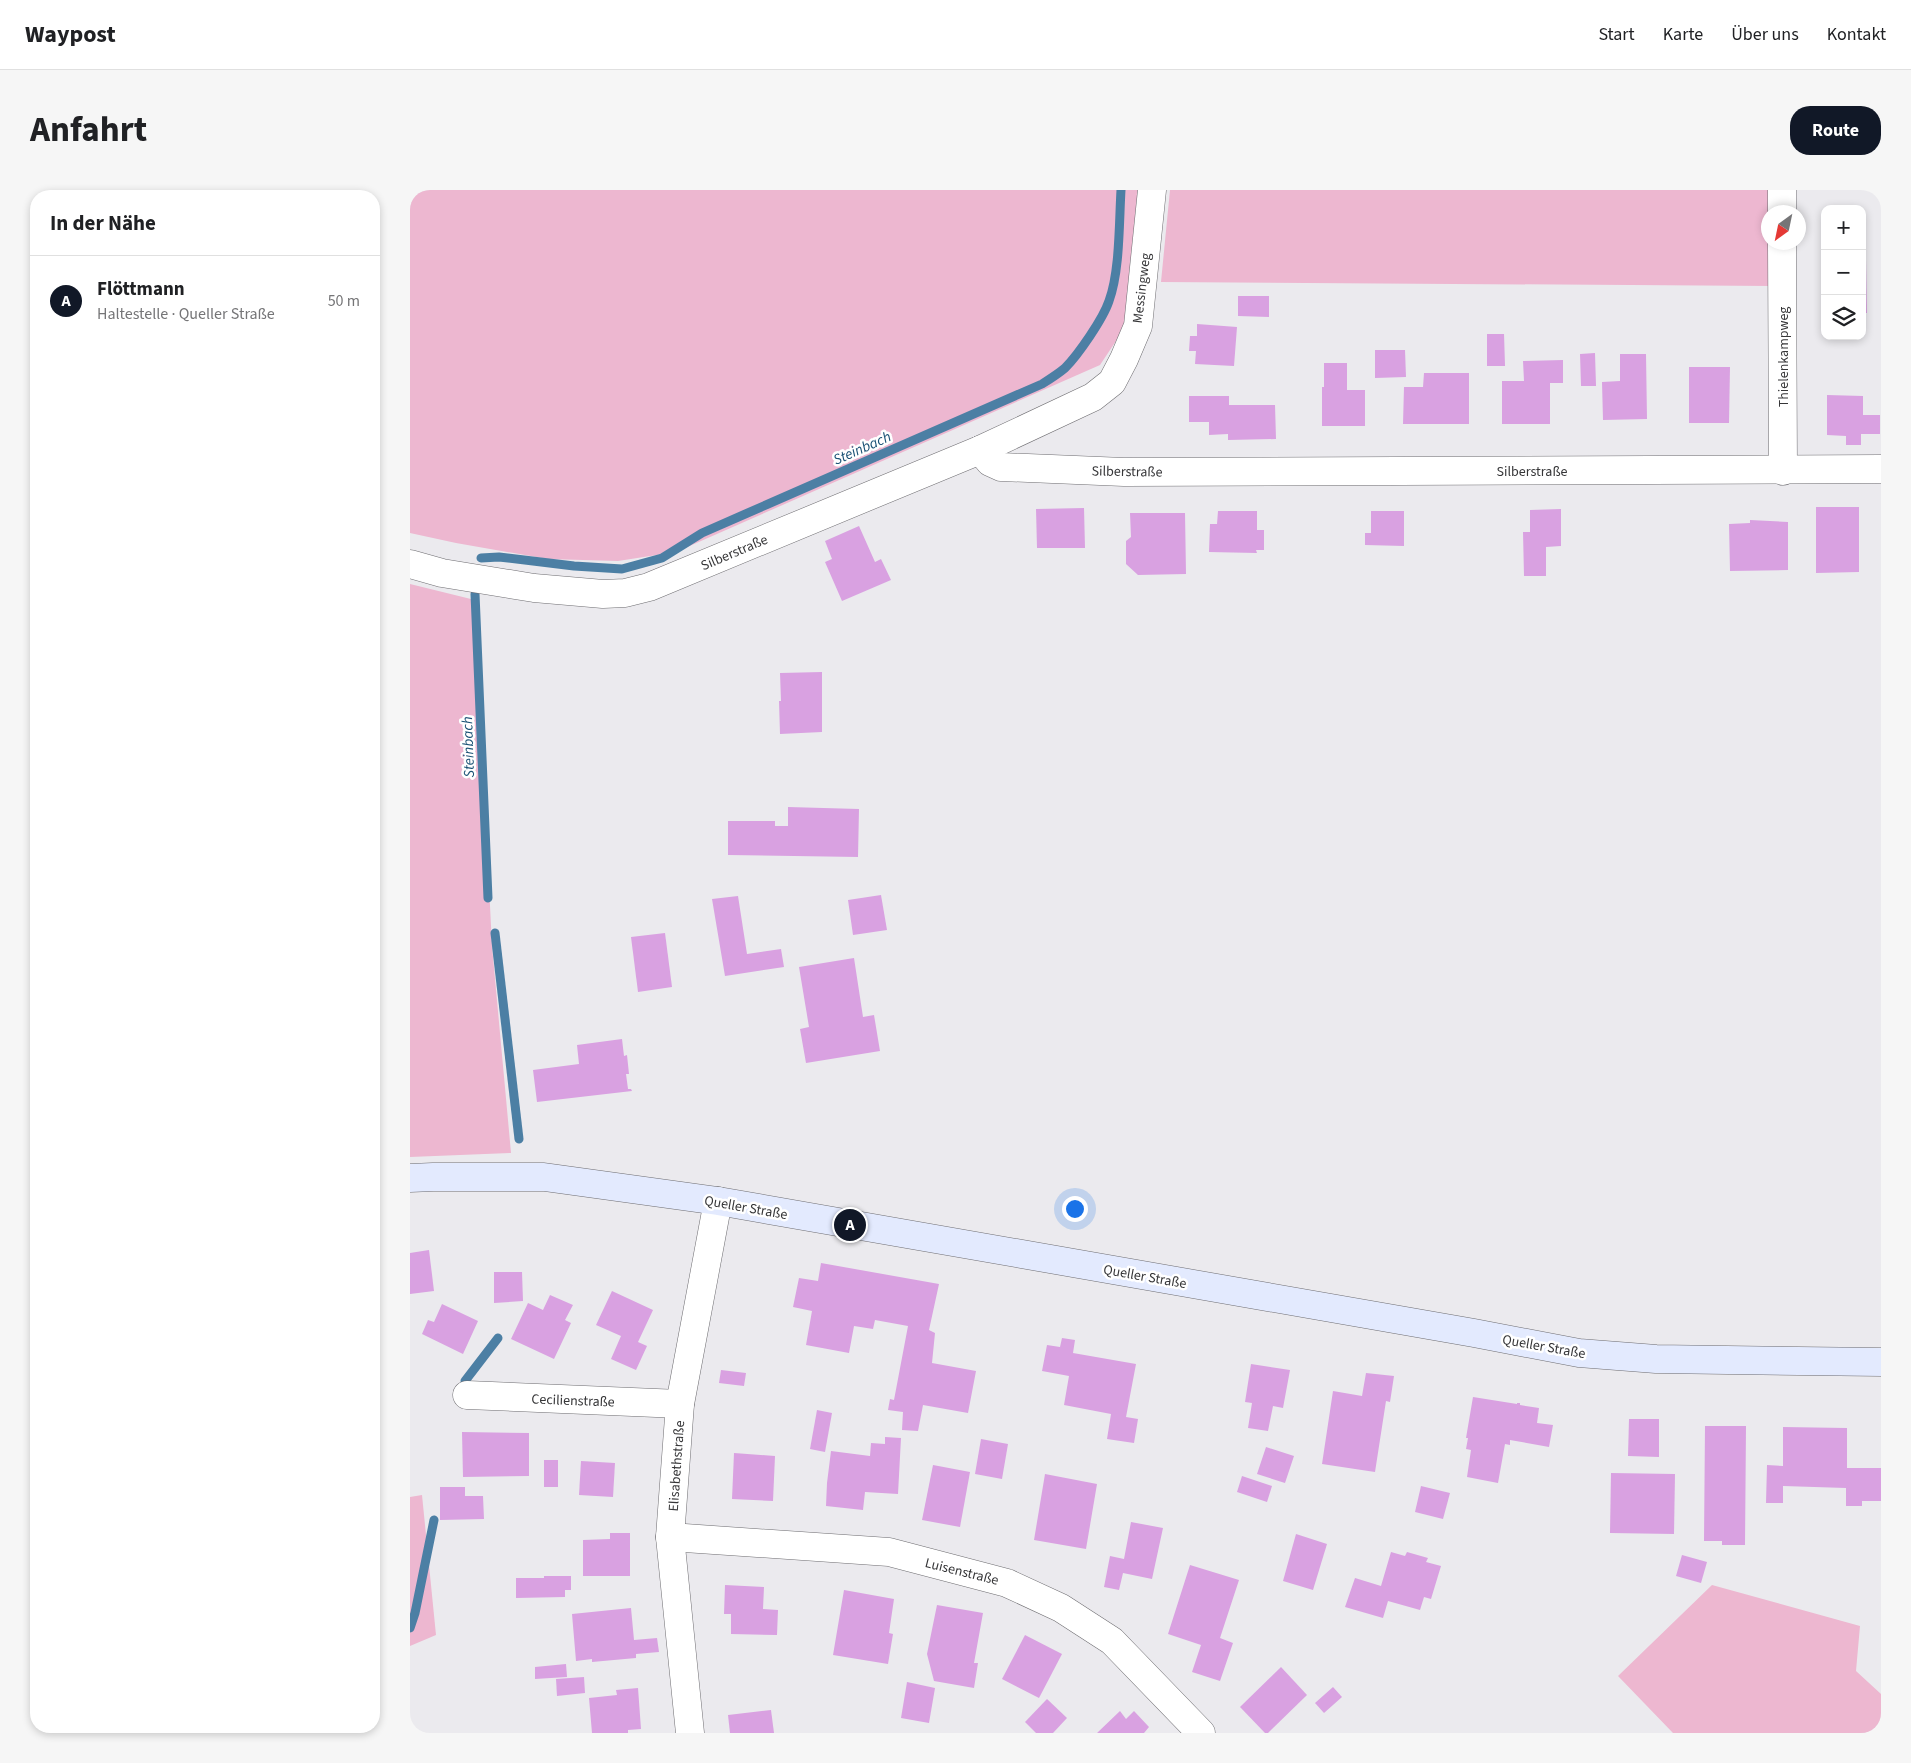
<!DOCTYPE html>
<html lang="de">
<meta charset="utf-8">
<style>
:root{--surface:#fff;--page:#f6f6f6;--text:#202124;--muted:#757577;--line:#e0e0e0;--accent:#111827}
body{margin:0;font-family:"Source Sans 3",sans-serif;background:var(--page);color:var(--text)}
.controls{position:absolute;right:15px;top:15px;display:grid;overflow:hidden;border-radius:10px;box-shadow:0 2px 8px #0003}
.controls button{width:45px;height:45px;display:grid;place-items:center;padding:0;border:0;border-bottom:1px solid var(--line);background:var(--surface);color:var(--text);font:25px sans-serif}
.compass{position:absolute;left:1351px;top:15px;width:45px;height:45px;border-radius:50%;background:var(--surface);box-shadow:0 2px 8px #0003;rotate:213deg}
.you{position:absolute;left:664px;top:1018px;width:18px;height:18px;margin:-12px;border:4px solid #fff;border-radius:50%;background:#1a73e8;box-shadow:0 0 0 8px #1a73e833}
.badge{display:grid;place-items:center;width:32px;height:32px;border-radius:50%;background:var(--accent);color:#fff;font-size:16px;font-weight:700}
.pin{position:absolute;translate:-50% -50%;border:2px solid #fff;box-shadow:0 1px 5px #0006}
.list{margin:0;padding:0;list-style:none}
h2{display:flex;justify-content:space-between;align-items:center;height:65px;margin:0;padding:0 20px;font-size:21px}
h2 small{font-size:16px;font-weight:400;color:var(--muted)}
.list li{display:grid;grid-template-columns:32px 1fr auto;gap:15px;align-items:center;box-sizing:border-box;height:90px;padding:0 20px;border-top:1px solid var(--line)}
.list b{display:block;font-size:19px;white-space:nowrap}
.list p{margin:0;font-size:16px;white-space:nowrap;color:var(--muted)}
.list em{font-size:16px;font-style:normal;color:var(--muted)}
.icon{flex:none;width:28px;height:28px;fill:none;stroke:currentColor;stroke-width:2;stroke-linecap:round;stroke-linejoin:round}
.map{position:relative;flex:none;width:1471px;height:1543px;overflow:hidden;border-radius:20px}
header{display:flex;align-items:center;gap:30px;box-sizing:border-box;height:70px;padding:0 25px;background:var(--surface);border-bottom:1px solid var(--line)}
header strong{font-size:24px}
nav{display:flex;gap:28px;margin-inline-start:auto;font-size:18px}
.intro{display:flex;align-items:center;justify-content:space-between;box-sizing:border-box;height:120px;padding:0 30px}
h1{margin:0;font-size:35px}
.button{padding:12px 22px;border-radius:20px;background:var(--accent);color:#fff;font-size:18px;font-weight:700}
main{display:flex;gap:30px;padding:0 30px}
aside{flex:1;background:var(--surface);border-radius:20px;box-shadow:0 2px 8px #0003}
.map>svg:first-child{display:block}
.green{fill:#edb7d0}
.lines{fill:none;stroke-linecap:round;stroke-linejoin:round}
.stream{stroke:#4c7fa4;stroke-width:9}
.building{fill:#d9a1e1}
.street-casing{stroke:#6e6d71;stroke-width:29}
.secondary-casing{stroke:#6e6d71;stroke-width:29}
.street{stroke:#fff;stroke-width:28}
.secondary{stroke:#e3eafe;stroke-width:28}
.labels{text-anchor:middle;stroke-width:5;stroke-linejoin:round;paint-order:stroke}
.street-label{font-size:14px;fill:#363638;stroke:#fff}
.water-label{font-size:15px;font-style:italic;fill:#1a5175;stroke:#fff}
</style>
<header>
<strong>Waypost</strong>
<nav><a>Start</a><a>Karte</a><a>Über uns</a><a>Kontakt</a></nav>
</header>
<div class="intro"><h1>Anfahrt</h1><a class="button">Route</a></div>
<main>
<aside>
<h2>In der Nähe<small></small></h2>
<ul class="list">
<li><span class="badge">A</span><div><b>Flöttmann</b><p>Haltestelle · Queller Straße</p></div><em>50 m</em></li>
</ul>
</aside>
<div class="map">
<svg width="1471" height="1543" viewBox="0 0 1471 1543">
<rect width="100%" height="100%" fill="#ebeaee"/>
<g class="green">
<path d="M 0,0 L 730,0 L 721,92 L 714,139 L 690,175 L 266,362 L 208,371 L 138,369 L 46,353 L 0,343 Z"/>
<path d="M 760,0 L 1362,0 C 1357,33 1360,63 1363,96 L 751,92 Z"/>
<path d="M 0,394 L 65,410 L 82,756 L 101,963 L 0,967 Z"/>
<path d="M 12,1305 L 26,1445 L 0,1456 L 0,1307 Z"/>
<path d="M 1302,1395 L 1450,1436 L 1446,1481 L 1471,1504 L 1471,1543 L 1263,1543 L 1208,1486 Z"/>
</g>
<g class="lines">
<g class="stream">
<path d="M 71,368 L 89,367 L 164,376 L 212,379 L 252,368 L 292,343 L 632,194 C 640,189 648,184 655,178 C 668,165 693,129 699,111 C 710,81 709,33 711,0"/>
<path d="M 65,404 L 78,708"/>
<path d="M 85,743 L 109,949"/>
<path d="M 55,1191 L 88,1148"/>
<path d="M 0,1438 L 5,1423 L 24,1330"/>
</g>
</g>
<g class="building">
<path d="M 1452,70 L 1456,70 L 1457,123 L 1452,123 Z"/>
<path d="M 828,106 L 859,106 L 859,127 L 828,126 Z"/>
<path d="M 787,134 L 827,137 L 824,176 L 785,174 L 786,161 L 779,161 L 780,146 L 787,146 Z"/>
<path d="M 1077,144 L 1094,144 L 1095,176 L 1077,176 Z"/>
<path d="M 965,160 L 995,160 L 996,187 L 965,188 Z"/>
<path d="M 1185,163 L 1186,196 L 1171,196 L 1170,164 Z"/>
<path d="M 1210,164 L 1236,164 L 1237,229 L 1193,230 L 1192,192 L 1210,191 Z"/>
<path d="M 1153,170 L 1153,193 L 1140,193 L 1140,234 L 1092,234 L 1092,191 L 1114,191 L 1113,171 Z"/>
<path d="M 914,173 L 937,173 L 937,200 L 955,200 L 955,236 L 912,236 L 912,197 L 914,197 Z"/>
<path d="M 1279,177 L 1320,177 L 1319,233 L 1279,233 Z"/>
<path d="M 1014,183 L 1059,183 L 1059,234 L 993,234 L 994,197 L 1013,197 Z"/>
<path d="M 1417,205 L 1453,206 L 1453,225 L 1470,225 L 1470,244 L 1451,244 L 1451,255 L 1436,255 L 1436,246 L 1417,245 Z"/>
<path d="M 779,206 L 819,206 L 819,215 L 865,215 L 866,249 L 818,250 L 818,244 L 799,245 L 799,232 L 779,232 Z"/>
<path d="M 1406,317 L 1449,317 L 1449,382 L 1406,383 Z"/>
<path d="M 674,318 L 675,358 L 627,358 L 626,319 Z"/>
<path d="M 1151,319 L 1151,356 L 1136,357 L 1136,386 L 1114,386 L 1113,342 L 1120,342 L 1120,320 Z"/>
<path d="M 808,321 L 847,321 L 847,340 L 854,340 L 854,360 L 846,360 L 847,363 L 799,362 L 800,334 L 807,334 Z"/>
<path d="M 961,321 L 994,321 L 994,356 L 955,355 L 955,343 L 961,343 Z"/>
<path d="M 720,323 L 775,323 L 776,384 L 728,385 L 716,374 L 716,351 L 721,347 Z"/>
<path d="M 1340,330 L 1378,332 L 1378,380 L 1320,381 L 1319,334 L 1340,333 Z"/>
<path d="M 449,336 L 465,372 L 471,369 L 481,390 L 432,411 L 415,372 L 422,369 L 415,351 Z"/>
<path d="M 412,482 L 412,542 L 370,544 L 369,511 L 371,511 L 370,483 Z"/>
<path d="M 378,617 L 449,619 L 448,667 L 318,665 L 318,631 L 365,631 L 365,636 L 378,636 Z"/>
<path d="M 471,705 L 477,740 L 443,745 L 438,710 Z"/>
<path d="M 328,706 L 337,764 L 371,759 L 374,777 L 315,786 L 302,709 Z"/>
<path d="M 255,743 L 262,797 L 228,802 L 221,747 Z"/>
<path d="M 444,768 L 453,827 L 464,825 L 470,861 L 396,873 L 390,839 L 399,837 L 389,777 Z"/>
<path d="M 212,849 L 214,866 L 217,865 L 219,884 L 216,884 L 218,899 L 221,899 L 222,901 L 127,912 L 123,880 L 169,874 L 167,855 Z"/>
<path d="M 19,1060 L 24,1101 L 0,1104 L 0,1063 Z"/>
<path d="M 411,1073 L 529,1094 L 519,1140 L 525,1143 L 522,1173 L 566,1181 L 558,1223 L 513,1215 L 508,1241 L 492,1240 L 493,1222 L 478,1220 L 480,1209 L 484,1210 L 498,1136 L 465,1130 L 463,1139 L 444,1136 L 439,1163 L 396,1155 L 402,1121 L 383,1117 L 389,1088 L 408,1091 Z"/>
<path d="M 84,1082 L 112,1082 L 113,1111 L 84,1113 Z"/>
<path d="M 202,1101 L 243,1120 L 228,1152 L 237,1156 L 226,1180 L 201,1169 L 211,1146 L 186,1135 Z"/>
<path d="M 140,1105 L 163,1115 L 155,1130 L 161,1133 L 144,1169 L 101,1149 L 118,1113 L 133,1120 Z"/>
<path d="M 32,1114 L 68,1131 L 53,1164 L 12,1144 L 18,1130 L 24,1132 Z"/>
<path d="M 652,1148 L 665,1150 L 663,1163 L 726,1174 L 716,1227 L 728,1229 L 724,1253 L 697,1249 L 701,1224 L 654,1215 L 659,1186 L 632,1181 L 637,1155 L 650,1157 Z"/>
<path d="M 841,1174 L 880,1180 L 873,1218 L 863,1216 L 858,1241 L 838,1238 L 842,1213 L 835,1212 Z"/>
<path d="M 311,1180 L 336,1183 L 334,1196 L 309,1193 Z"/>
<path d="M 956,1183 L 984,1186 L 980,1212 L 976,1211 L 965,1282 L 912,1274 L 923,1201 L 952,1206 Z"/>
<path d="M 1063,1207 L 1107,1214 L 1107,1213 L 1110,1213 L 1110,1215 L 1129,1218 L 1127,1233 L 1143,1235 L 1139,1257 L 1100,1250 L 1100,1255 L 1095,1254 L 1088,1293 L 1057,1287 L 1061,1260 L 1056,1259 L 1058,1248 L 1056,1248 Z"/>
<path d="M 407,1220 L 422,1223 L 415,1262 L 400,1259 Z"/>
<path d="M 1219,1229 L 1249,1229 L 1249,1267 L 1218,1266 Z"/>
<path d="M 1295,1236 L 1336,1236 L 1335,1355 L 1312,1355 L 1312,1351 L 1294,1351 Z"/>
<path d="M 1373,1237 L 1437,1238 L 1437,1278 L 1471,1278 L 1471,1311 L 1452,1311 L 1452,1316 L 1436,1316 L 1436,1298 L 1373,1296 L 1373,1313 L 1356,1313 L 1357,1275 L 1373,1276 Z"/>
<path d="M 52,1242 L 119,1243 L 119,1286 L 53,1287 Z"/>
<path d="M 475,1247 L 491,1248 L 488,1304 L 455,1302 L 453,1320 L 416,1316 L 417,1293 L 421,1261 L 460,1266 L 461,1253 L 475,1254 Z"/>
<path d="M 571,1249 L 598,1254 L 592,1289 L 565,1284 Z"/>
<path d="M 856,1257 L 884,1266 L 875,1293 L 847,1284 Z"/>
<path d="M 324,1263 L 365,1266 L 363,1311 L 322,1309 Z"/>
<rect x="134" y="1270" width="14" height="27"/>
<path d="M 171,1271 L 205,1273 L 203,1307 L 169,1305 Z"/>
<path d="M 523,1275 L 560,1282 L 550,1337 L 512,1330 Z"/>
<path d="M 1201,1283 L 1265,1284 L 1264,1344 L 1200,1343 Z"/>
<path d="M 635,1284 L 687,1294 L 676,1359 L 624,1350 Z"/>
<path d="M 832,1286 L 862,1296 L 857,1312 L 827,1302 Z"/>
<path d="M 1011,1296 L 1040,1303 L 1033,1329 L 1005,1322 Z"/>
<path d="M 30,1297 L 55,1297 L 55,1306 L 73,1306 L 74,1329 L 30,1330 Z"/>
<path d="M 721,1332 L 753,1338 L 742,1389 L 713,1383 L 709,1400 L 694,1397 L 700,1366 L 714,1369 Z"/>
<path d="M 200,1343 L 220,1343 L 220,1386 L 173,1386 L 173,1350 L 200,1349 Z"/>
<path d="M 886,1344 L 917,1354 L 903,1400 L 873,1391 Z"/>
<path d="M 981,1362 L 995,1366 L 997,1362 L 1018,1368 L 1016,1372 L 1031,1376 L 1021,1409 L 1014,1407 L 1010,1420 L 978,1411 L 973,1428 L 935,1417 L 945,1388 L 971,1396 Z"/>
<path d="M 1272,1365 L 1297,1372 L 1291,1393 L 1266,1386 Z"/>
<path d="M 780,1375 L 829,1390 L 810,1448 L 823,1453 L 810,1491 L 782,1482 L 791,1455 L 758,1444 Z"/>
<path d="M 134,1386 L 161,1386 L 161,1400 L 155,1400 L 155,1407 L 106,1408 L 106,1388 L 134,1388 Z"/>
<path d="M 315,1395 L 354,1397 L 353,1419 L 368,1420 L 367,1445 L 321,1444 L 321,1424 L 314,1424 Z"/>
<path d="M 434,1400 L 484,1409 L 479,1443 L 483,1444 L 478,1474 L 423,1465 Z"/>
<path d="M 527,1415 L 573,1423 L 564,1473 L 568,1473 L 564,1498 L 524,1491 L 517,1464 Z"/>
<path d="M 221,1418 L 224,1450 L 247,1448 L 249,1462 L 226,1464 L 226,1468 L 182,1472 L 182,1469 L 166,1471 L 162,1424 Z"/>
<path d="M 615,1445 L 652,1464 L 629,1508 L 592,1489 Z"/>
<path d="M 156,1474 L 157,1487 L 125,1489 L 125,1477 Z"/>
<path d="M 871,1477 L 897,1505 L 858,1543 L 855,1543 L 830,1517 Z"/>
<path d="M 174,1487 L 175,1503 L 147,1506 L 146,1489 Z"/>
<path d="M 497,1492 L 525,1498 L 519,1533 L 491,1528 Z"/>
<path d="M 923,1497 L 932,1507 L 914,1523 L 905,1513 Z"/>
<path d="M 228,1498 L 231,1539 L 218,1540 L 218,1543 L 182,1543 L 179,1508 L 207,1505 L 206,1500 Z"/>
<path d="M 637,1509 L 657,1528 L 643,1543 L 626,1543 L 615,1532 Z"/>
<path d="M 361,1520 L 364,1543 L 320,1543 L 318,1525 Z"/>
<path d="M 710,1521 L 716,1529 L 724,1521 L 739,1537 L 734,1543 L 687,1543 Z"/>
</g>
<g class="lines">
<defs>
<g id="street">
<path d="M 1372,0 L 1372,22"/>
<path d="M 1372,52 L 1373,281"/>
<path d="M 570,260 L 580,272 L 591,277 L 714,282 L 1471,279"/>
<path d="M 0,374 L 32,383 L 124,398 L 193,404 L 215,403 L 239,397 L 570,260 L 683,207 L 702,192 L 714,169 L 728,136 L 742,0"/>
<path d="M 57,1205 L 270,1214"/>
<path d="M 260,1347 L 479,1362 L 597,1393 L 651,1418 L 702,1451 L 791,1543"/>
<path d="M 280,1543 L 260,1347 L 270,1214 L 308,1011"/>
</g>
<path id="secondary" d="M 0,988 L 23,987 L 134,987 L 308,1011 L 1064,1143 L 1169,1163 L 1246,1169 L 1471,1172"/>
</defs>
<use href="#street" class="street-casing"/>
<use href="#secondary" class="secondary-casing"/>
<use href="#street" class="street"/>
<use href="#secondary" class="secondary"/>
</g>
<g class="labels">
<g class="street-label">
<text transform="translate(731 98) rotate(-83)" y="5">Messingweg</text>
<text transform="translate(1373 167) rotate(-90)" y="5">Thielenkampweg</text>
<text transform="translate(717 281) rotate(1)" y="5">Silberstraße</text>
<text x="1122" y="286">Silberstraße</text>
<text transform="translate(324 362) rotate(-23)" y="5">Silberstraße</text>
<text transform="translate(336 1017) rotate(10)" y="5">Queller Straße</text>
<text transform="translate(735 1086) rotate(10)" y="5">Queller Straße</text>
<text transform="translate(1134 1156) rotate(10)" y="5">Queller Straße</text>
<text transform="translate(163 1210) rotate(2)" y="5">Cecilienstraße</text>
<text transform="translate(266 1276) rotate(-86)" y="5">Elisabethstraße</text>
<text transform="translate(552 1381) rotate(14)" y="5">Luisenstraße</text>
</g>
<g class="water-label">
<text transform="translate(452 258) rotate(-24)" y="5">Steinbach</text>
<text transform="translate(58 557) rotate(-92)" y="5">Steinbach</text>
</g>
</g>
</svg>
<div class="controls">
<button>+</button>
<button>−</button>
<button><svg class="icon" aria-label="layers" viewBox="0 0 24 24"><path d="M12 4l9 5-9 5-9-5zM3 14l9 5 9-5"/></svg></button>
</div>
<svg class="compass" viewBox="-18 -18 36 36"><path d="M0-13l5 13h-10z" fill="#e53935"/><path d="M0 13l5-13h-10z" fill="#757577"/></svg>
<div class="you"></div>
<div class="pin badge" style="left:440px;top:1035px">A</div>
</div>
</main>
